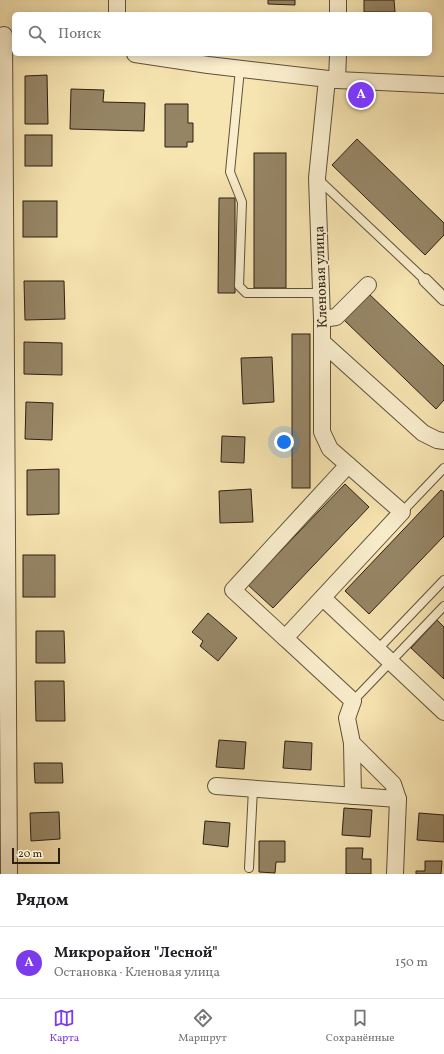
<!DOCTYPE html>
<html lang="ru">
<meta charset="utf-8">
<style>
:root{--surface:#fff;--page:#f6f6f6;--text:#202124;--muted:#757577;--line:#e0e0e0;--accent:#7c3aed}
body{margin:0;font-family:Vollkorn,serif;background:var(--page);color:var(--text)}
.scale{position:absolute;left:12px;bottom:10px;width:48px;box-sizing:border-box;padding-left:4px;border:2px solid #2d1e13;border-top:0;font-size:11px;line-height:14px;white-space:nowrap;color:#2d1e13;-webkit-text-stroke:3px #f9edcc;paint-order:stroke}
.you{position:absolute;left:284px;top:442px;width:14px;height:14px;margin:-10px;border:3px solid #fff;border-radius:50%;background:#1a73e8;box-shadow:0 0 0 6px #1a73e833}
.badge{display:grid;place-items:center;width:26px;height:26px;border-radius:50%;background:var(--accent);color:#fff;font-size:13px;font-weight:700}
.pin{position:absolute;translate:-50% -50%;border:2px solid #fff;box-shadow:0 1px 4px #0006}
.list{margin:0;padding:0;list-style:none}
h2{display:flex;justify-content:space-between;align-items:center;height:52px;margin:0;padding:0 16px;font-size:17px}
h2 small{font-size:13px;font-weight:400;color:var(--muted)}
.list li{display:grid;grid-template-columns:26px 1fr auto;gap:12px;align-items:center;box-sizing:border-box;height:72px;padding:0 16px;border-top:1px solid var(--line)}
.list b{display:block;font-size:15px;white-space:nowrap}
.list p{margin:0;font-size:13px;white-space:nowrap;color:var(--muted)}
.list em{font-size:13px;font-style:normal;color:var(--muted)}
.icon{flex:none;width:22px;height:22px;fill:none;stroke:currentColor;stroke-width:2;stroke-linecap:round;stroke-linejoin:round}
.map{position:relative;flex:none;width:444px;height:874px;overflow:hidden}
.search{position:absolute;background:var(--surface);box-shadow:0 2px 10px #0003;left:12px;right:12px;top:12px;height:44px;display:flex;align-items:center;gap:10px;box-sizing:border-box;padding:0 14px;border-radius:6px;color:var(--muted);font-size:15px}
.sheet{height:124px;background:var(--surface)}
nav{display:flex;justify-content:space-around;align-items:center;box-sizing:border-box;height:56px;border-top:1px solid var(--line);background:var(--surface);font-size:11px;color:var(--muted)}
nav a{display:grid;justify-items:center;gap:2px}
nav .on{color:var(--accent)}
.map>svg:first-child{display:block}
.building{fill:#968565;stroke:#2d1e13}
.lines{fill:none;stroke-linecap:round;stroke-linejoin:round}
.service-casing{stroke:#5f503a;stroke-width:10}
.pedestrian-casing{stroke:#5f503a;stroke-width:14}
.minor-casing{stroke:#5f503a;stroke-width:18}
.service{stroke:#f9edcc;stroke-width:8}
.pedestrian{stroke:#f9edcc;stroke-width:12}
.minor{stroke:#f9edcc;stroke-width:16}
.labels{text-anchor:middle;stroke-width:3.5;stroke-linejoin:round;paint-order:stroke}
.street-label{font-size:14px;fill:#2d1e13;stroke:#f9edcc}
</style>
<div class="map">
<svg width="444" height="874" viewBox="0 0 444 874">
<rect width="100%" height="100%" fill="#f6e4b1"/>
<filter id="stains"><feTurbulence type="fractalNoise" baseFrequency=".005" numOctaves="4"/><feColorMatrix values="0 0 0 0 .2 0 0 0 0 .09 0 0 0 0 .02 0 0 0 .5 -.17"/></filter>
<radialGradient id="worn" r=".72"><stop offset=".6" stop-color="#630" stop-opacity="0"/><stop offset="1" stop-color="#630" stop-opacity=".3"/></radialGradient>
<g class="building">
<path d="M 268,0 L 295,0 L 295,5 L 268,4 Z"/>
<path d="M 364,0 L 394,0 L 395,12 L 364,12 Z"/>
<path d="M 47,75 L 48,124 L 25,124 L 25,76 Z"/>
<path d="M 71,89 L 104,90 L 103,102 L 145,103 L 144,131 L 70,129 Z"/>
<path d="M 165,104 L 188,104 L 188,123 L 193,123 L 193,142 L 187,142 L 187,147 L 165,147 Z"/>
<rect x="25" y="135" width="27" height="31"/>
<path d="M 357,139 L 444,223 L 444,235 L 425,255 L 332,165 Z"/>
<rect x="254" y="153" width="32" height="135"/>
<path d="M 219,198 L 235,198 L 235,293 L 218,293 Z"/>
<rect x="23" y="201" width="34" height="36"/>
<path d="M 24,281 L 64,281 L 65,319 L 25,320 Z"/>
<path d="M 368,293 L 444,366 L 444,400 L 436,409 L 343,319 Z"/>
<rect x="292" y="334" width="18" height="154"/>
<path d="M 24,342 L 62,343 L 62,375 L 24,374 Z"/>
<path d="M 272,357 L 274,402 L 243,404 L 241,358 Z"/>
<path d="M 26,402 L 53,403 L 52,440 L 25,439 Z"/>
<path d="M 222,436 L 245,437 L 244,463 L 221,462 Z"/>
<path d="M 59,469 L 59,514 L 27,515 L 27,470 Z"/>
<path d="M 345,484 L 369,507 L 273,608 L 248,585 Z"/>
<path d="M 251,489 L 253,522 L 220,523 L 219,491 Z"/>
<path d="M 441,490 L 444,492 L 444,536 L 369,614 L 345,591 Z"/>
<rect x="23" y="555" width="32" height="42"/>
<path d="M 208,613 L 237,638 L 218,661 L 200,646 L 203,641 L 192,632 Z"/>
<path d="M 437,620 L 444,627 L 444,679 L 411,648 Z"/>
<path d="M 36,631 L 64,631 L 65,663 L 36,663 Z"/>
<path d="M 35,681 L 64,681 L 65,721 L 36,721 Z"/>
<path d="M 219,740 L 246,742 L 244,769 L 216,767 Z"/>
<path d="M 285,741 L 312,743 L 311,770 L 283,768 Z"/>
<path d="M 34,763 L 62,763 L 63,783 L 35,783 Z"/>
<path d="M 344,808 L 372,810 L 370,837 L 342,835 Z"/>
<path d="M 59,812 L 60,839 L 31,841 L 30,813 Z"/>
<path d="M 419,813 L 444,815 L 444,842 L 417,840 Z"/>
<path d="M 205,821 L 230,823 L 228,847 L 203,844 Z"/>
<path d="M 259,841 L 285,841 L 285,862 L 276,862 L 275,873 L 259,872 Z"/>
<path d="M 346,848 L 363,848 L 362,859 L 371,859 L 371,874 L 346,874 Z"/>
<path d="M 425,861 L 442,861 L 441,874 L 416,874 L 416,871 L 425,871 Z"/>
</g>
<g class="lines">
<defs>
<g id="service">
<path d="M 240,69 L 230,172 L 242,202 L 239,286 L 246,293 L 321,293"/>
<path d="M 319,180 L 425,280"/>
<path d="M 402,512 L 444,468"/>
<path d="M 377,650 L 444,580"/>
<path d="M 353,701 L 444,606"/>
<path d="M 249,868 L 253,789"/>
</g>
<path id="pedestrian" d="M 425,280 L 444,299"/>
<g id="minor">
<path d="M 117,0 L 117,14"/>
<path d="M 338,14 L 338,0"/>
<path d="M 4,35 L 9,874"/>
<path d="M 135,54 L 208,65 L 337,80 L 444,85"/>
<path d="M 327,79 L 317,178 L 322,319 L 322,432 L 330,449 L 402,512 L 285,638 L 353,701 L 347,718 L 352,743 L 393,784 L 398,799 L 395,874"/>
<path d="M 337,80 L 338,54"/>
<path d="M 322,319 L 336,317 L 368,285"/>
<path d="M 322,342 L 423,433 L 437,440 L 444,441"/>
<path d="M 323,598 L 444,712"/>
<path d="M 285,638 L 233,590 L 348,465"/>
<path d="M 352,743 L 353,796"/>
<path d="M 216,786 L 398,799"/>
</g>
</defs>
<use href="#service" class="service-casing"/>
<use href="#pedestrian" class="pedestrian-casing"/>
<use href="#minor" class="minor-casing"/>
<use href="#service" class="service"/>
<use href="#pedestrian" class="pedestrian"/>
<use href="#minor" class="minor"/>
</g>
<g class="labels">
<g class="street-label">
<text transform="translate(320 277) rotate(-92)" y="5">Кленовая улица</text>
</g>
</g>
<rect width="100%" height="100%" filter="url(#stains)"/>
<rect width="100%" height="100%" fill="url(#worn)"/>
</svg>
<div class="scale">20 m</div>
<div class="you"></div>
<div class="pin badge" style="left:361px;top:95px">A</div>
<div class="search"><svg class="icon" aria-label="search" viewBox="0 0 24 24"><circle cx="10" cy="10" r="6"/><path d="M15 15l6 6"/></svg>Поиск</div>
</div>
<section class="sheet">
<h2>Рядом<small></small></h2>
<ul class="list">
<li><span class="badge">A</span><div><b>Микрорайон &quot;Лесной&quot;</b><p>Остановка · Кленовая улица</p></div><em>150 m</em></li>
</ul>
</section>
<nav>
<a class="on"><svg class="icon" aria-label="map" viewBox="0 0 24 24"><path d="M3 6l6-2 6 2 6-2v14l-6 2-6-2-6 2zM9 4v14M15 6v14"/></svg>Карта</a>
<a><svg class="icon" aria-label="directions" viewBox="0 0 24 24"><path d="M12 3l9 9-9 9-9-9zM9 14v-3h6M13 9l2 2-2 2"/></svg>Маршрут</a>
<a><svg class="icon" aria-label="saved" viewBox="0 0 24 24"><path d="M7 4h10v16l-5-4-5 4z"/></svg>Сохранённые</a>
</nav>
